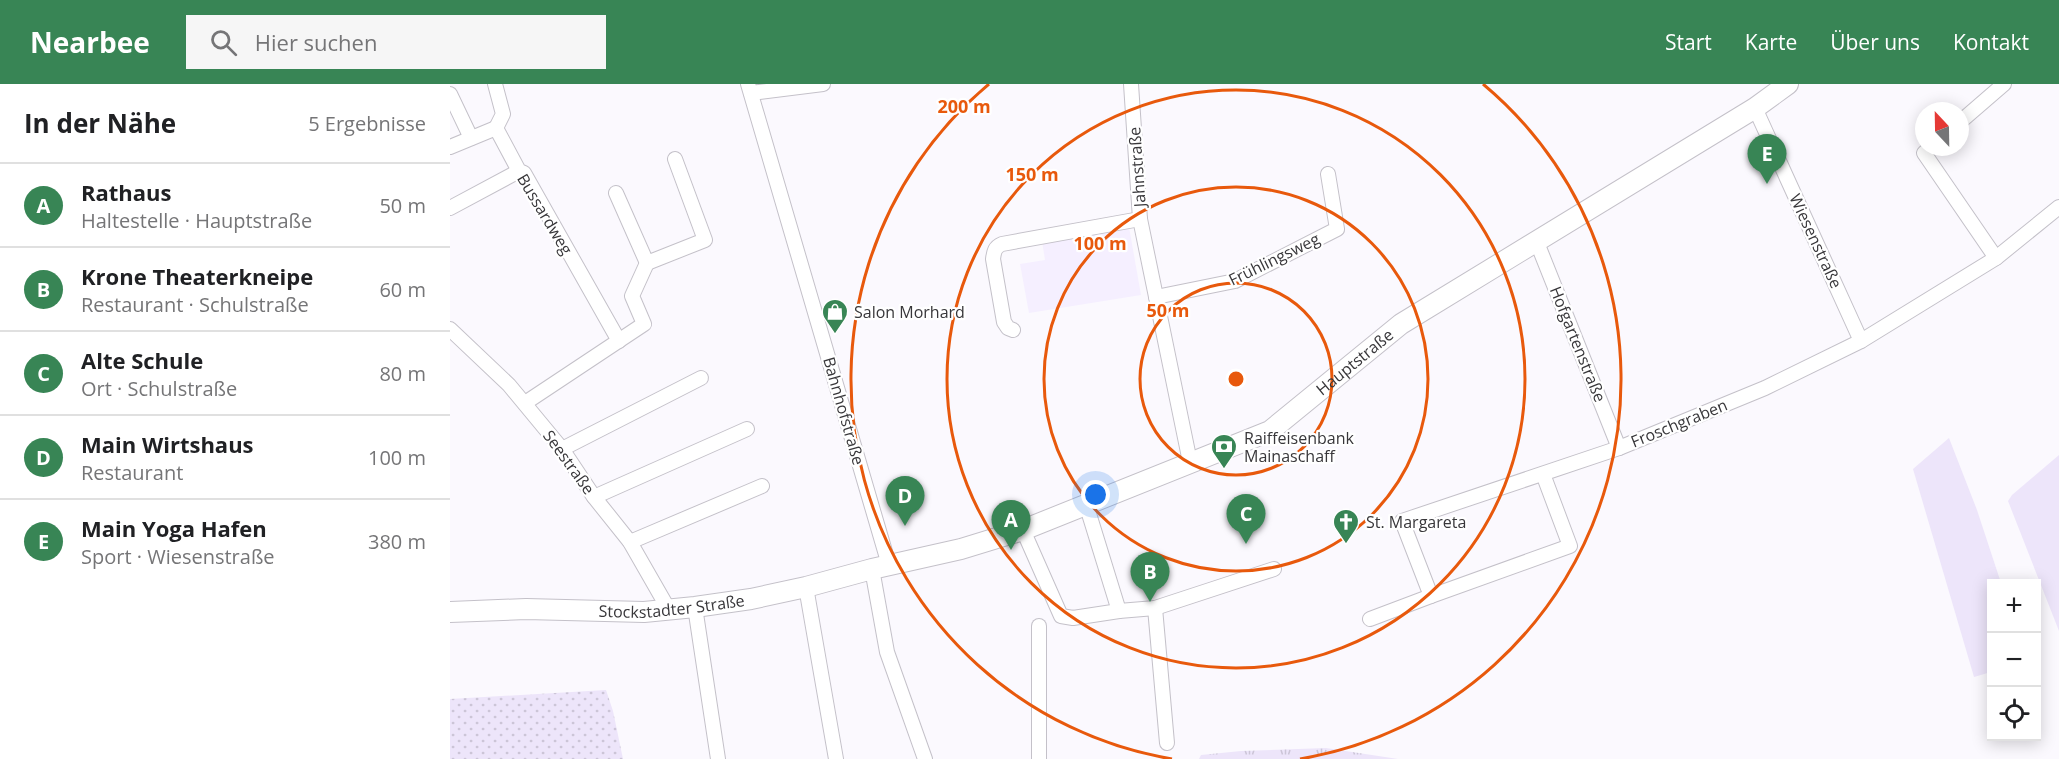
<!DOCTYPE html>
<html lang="de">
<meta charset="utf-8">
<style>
:root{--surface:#fff;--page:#f6f6f6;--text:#202124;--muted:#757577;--line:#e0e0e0;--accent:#388555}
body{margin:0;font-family:"Open Sans",sans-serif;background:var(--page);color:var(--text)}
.controls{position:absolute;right:18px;bottom:18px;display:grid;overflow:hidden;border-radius:0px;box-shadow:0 3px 15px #0003}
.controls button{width:54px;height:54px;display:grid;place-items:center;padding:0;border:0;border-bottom:2px solid var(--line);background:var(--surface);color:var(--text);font:30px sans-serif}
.compass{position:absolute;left:1465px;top:18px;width:54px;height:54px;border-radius:50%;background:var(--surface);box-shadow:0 3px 15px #0003;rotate:338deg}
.you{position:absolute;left:646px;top:411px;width:21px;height:21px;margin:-15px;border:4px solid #fff;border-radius:50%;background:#1a73e8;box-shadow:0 0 0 9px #1a73e833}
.badge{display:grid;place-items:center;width:39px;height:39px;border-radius:50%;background:var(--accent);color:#fff;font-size:20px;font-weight:700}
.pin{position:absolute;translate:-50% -50px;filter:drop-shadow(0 2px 3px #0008)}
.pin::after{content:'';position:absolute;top:32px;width:21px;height:18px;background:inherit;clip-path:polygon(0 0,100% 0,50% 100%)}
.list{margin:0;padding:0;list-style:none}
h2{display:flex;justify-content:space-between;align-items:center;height:78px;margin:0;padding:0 24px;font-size:26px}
h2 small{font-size:20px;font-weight:400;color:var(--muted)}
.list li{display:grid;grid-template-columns:39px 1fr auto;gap:18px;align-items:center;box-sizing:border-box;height:84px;padding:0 24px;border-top:2px solid var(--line)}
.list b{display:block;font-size:22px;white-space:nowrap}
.list p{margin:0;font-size:20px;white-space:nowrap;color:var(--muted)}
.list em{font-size:20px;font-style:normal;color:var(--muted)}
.icon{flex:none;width:33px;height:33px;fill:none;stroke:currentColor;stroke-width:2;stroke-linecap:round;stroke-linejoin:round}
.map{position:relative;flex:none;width:1609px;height:675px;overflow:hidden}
header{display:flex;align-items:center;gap:36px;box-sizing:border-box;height:84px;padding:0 30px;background:var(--accent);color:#fff}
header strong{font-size:28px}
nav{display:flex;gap:33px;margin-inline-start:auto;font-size:21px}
.search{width:420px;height:54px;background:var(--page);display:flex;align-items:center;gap:15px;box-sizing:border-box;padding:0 21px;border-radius:0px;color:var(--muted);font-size:22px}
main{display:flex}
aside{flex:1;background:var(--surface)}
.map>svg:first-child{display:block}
.built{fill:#f5efff}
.grass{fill:#ede5fa}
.park{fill:url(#park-tufts)}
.garden{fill:url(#garden-dots)}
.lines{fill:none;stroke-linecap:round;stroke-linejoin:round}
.street-casing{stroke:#c4c1c9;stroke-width:16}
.secondary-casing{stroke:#c4c1c9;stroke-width:22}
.street{stroke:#fff;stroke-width:14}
.secondary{stroke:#fff;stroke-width:20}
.ring{fill:none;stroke:#e8590c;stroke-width:3}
.labels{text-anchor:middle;stroke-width:4.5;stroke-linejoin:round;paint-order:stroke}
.street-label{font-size:16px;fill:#38373a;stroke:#fff}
.poi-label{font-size:16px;fill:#38373a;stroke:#fff;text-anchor:start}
.centre{fill:#e8590c;stroke:#fff;stroke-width:3}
.ring-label{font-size:18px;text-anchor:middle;font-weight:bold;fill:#e8590c;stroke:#fff;stroke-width:4.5;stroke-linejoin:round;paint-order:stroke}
</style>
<header>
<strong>Nearbee</strong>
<div class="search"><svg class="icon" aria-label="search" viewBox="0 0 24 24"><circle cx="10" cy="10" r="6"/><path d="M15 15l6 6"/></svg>Hier suchen</div>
<nav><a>Start</a><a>Karte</a><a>Über uns</a><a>Kontakt</a></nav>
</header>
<main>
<aside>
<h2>In der Nähe<small>5 Ergebnisse</small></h2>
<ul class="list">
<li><span class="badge">A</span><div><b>Rathaus</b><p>Haltestelle · Hauptstraße</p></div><em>50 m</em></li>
<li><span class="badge">B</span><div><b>Krone Theaterkneipe</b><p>Restaurant · Schulstraße</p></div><em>60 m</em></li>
<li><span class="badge">C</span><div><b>Alte Schule</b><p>Ort · Schulstraße</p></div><em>80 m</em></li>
<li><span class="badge">D</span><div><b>Main Wirtshaus</b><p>Restaurant</p></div><em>100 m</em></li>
<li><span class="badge">E</span><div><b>Main Yoga Hafen</b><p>Sport · Wiesenstraße</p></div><em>380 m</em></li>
</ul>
</aside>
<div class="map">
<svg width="1609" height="675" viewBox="0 0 1609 675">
<defs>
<pattern id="park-tufts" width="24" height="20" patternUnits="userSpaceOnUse" patternTransform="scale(1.5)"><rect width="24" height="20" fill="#ede5fa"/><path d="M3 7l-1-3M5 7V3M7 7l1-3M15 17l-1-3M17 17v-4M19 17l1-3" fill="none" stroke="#ccc5d7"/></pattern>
<pattern id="garden-dots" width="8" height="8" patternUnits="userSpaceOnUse" patternTransform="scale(1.5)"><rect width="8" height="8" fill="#ede5fa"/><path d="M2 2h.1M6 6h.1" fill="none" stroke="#ccc5d7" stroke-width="1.8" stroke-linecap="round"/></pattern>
</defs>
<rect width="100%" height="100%" fill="#fbf9fe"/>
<path class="built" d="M 679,143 L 691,211 L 579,229 L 570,180 L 595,176 L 592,157 Z"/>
<g class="grass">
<path d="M 1499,354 L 1527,426 L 1551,499 L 1542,500 L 1541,588 L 1524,593 L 1463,385 Z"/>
<path d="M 1609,371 L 1609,547 L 1558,417 L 1562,411 Z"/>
</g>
<path class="park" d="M 876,664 L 948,675 L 749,675 L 751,671 L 791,667 Z"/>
<path class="garden" d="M 156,606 L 163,627 L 173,675 L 0,675 L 0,615 Z"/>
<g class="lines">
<defs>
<g id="street">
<path d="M 45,0 L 53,30 L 46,44 L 69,87 L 74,89 L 169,257"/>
<path d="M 298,0 L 439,481"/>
<path d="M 681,0 L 690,135 L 740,378"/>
<path d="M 301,9 L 373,0"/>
<path d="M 0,10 L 21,54"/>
<path d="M 1305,24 L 1411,257"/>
<path d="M 1510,38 L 1554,0"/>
<path d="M 0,63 L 46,44"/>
<path d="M 1481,63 L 1474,69 L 1546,174"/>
<path d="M 166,109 L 197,179"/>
<path d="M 0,124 L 69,87"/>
<path d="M 1086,156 L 1169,364"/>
<path d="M 197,179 L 255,156 L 225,75"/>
<path d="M 706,213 L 785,197 L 887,145 L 878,90"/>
<path d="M 0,245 L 59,301 L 112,365 L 144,413 L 180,458 L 219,526"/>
<path d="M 563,246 L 558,244 L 554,238 L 543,175 C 544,167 545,163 552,160 L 690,135"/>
<path d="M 75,319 L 194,240 L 182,212 L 197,179"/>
<path d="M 112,365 L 251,294"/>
<path d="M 144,413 L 297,345"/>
<path d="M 636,420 L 669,527"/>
<path d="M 573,446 L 611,532 L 623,534 L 669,527 L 705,524 L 824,485"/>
<path d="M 180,458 L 312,402"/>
<path d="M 422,485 L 437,568 L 475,675"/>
<path d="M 356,503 L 386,675"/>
<path d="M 981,512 L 1120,462 L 1093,390"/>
<path d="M 245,523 L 268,675"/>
<path d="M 705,524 L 717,659"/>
<path d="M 920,535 L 981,512 L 952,437 L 1169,364 L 1315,304 L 1411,257 L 1546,174 L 1609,123"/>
<path d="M 589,675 L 589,542"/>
</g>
<g id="secondary">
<path id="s1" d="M 0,528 L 76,525 L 194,528 L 245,523 L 301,515 L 356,503 L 422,485 L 511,465 L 573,446 L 820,347 L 951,240 L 1305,24 L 1338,0"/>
</g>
</defs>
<use href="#street" class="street-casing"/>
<use href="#secondary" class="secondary-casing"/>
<use href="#street" class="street"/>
<use href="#secondary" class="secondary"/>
</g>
<g class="ring">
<circle cx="786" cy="295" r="96"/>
<circle cx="786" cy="295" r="192"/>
<circle cx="786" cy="295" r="289"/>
<path d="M722 675A385 385 0 0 1 539 0M1033 0A385 385 0 0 1 850 675"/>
</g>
<defs>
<symbol id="shop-pin" viewBox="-11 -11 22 30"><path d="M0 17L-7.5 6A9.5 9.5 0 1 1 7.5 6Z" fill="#388555" stroke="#fff"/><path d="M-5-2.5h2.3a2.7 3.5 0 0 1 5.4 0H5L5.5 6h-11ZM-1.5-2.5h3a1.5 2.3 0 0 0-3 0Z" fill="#fff"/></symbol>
<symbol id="bank-pin" viewBox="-11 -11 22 30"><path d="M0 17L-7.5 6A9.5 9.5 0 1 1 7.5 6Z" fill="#388555" stroke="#fff"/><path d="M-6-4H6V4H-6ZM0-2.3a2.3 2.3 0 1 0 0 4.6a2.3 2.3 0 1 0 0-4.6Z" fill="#fff"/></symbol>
<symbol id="church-pin" viewBox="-11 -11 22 30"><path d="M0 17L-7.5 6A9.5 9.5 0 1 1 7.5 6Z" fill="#388555" stroke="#fff"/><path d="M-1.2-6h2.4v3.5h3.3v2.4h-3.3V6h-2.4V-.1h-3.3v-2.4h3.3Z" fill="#fff"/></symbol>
</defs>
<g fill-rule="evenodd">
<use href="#shop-pin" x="370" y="213" width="30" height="40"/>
<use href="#bank-pin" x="759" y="348" width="30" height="40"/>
<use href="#church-pin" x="881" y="423" width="30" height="40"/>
</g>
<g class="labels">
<g class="street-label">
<text transform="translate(687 83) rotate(-94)" y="6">Jahnstraße</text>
<text transform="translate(95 130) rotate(59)" y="6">Bussardweg</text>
<text transform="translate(1366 157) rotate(65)" y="6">Wiesenstraße</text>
<text transform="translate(824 175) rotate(-26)" y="6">Frühlingsweg</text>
<text transform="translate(1128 260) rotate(68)" y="6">Hofgartenstraße</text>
<text dy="6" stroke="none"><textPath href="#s1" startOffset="958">Hauptstraße</textPath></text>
<text transform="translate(394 327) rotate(74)" y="6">Bahnhofstraße</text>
<text transform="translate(1229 339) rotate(-22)" y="6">Froschgraben</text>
<text transform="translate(119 378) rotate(54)" y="6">Seestraße</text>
<text dy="6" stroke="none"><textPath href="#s1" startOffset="222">Stockstadter Straße</textPath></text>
</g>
<g class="poi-label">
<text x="404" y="234">Salon Morhard</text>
<text x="794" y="360">Raiffeisenbank<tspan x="794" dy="18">Mainaschaff</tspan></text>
<text x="916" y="444">St. Margareta</text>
</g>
</g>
<circle cx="786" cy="295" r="9" class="centre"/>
<g class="ring-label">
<text x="514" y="29">200 m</text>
<text x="582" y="97">150 m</text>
<text x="650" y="166">100 m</text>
<text x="718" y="233">50 m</text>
</g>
</svg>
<div class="controls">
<button>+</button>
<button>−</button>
<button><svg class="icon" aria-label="locate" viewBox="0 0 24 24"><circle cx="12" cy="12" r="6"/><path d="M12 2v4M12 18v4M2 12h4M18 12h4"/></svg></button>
</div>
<svg class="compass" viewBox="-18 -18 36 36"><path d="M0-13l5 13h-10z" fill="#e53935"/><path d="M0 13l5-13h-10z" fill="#757577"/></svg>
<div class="you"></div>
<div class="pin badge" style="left:561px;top:466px">A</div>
<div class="pin badge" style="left:700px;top:518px">B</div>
<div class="pin badge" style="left:796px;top:460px">C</div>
<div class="pin badge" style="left:455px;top:442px">D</div>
<div class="pin badge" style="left:1317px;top:100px">E</div>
</div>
</main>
